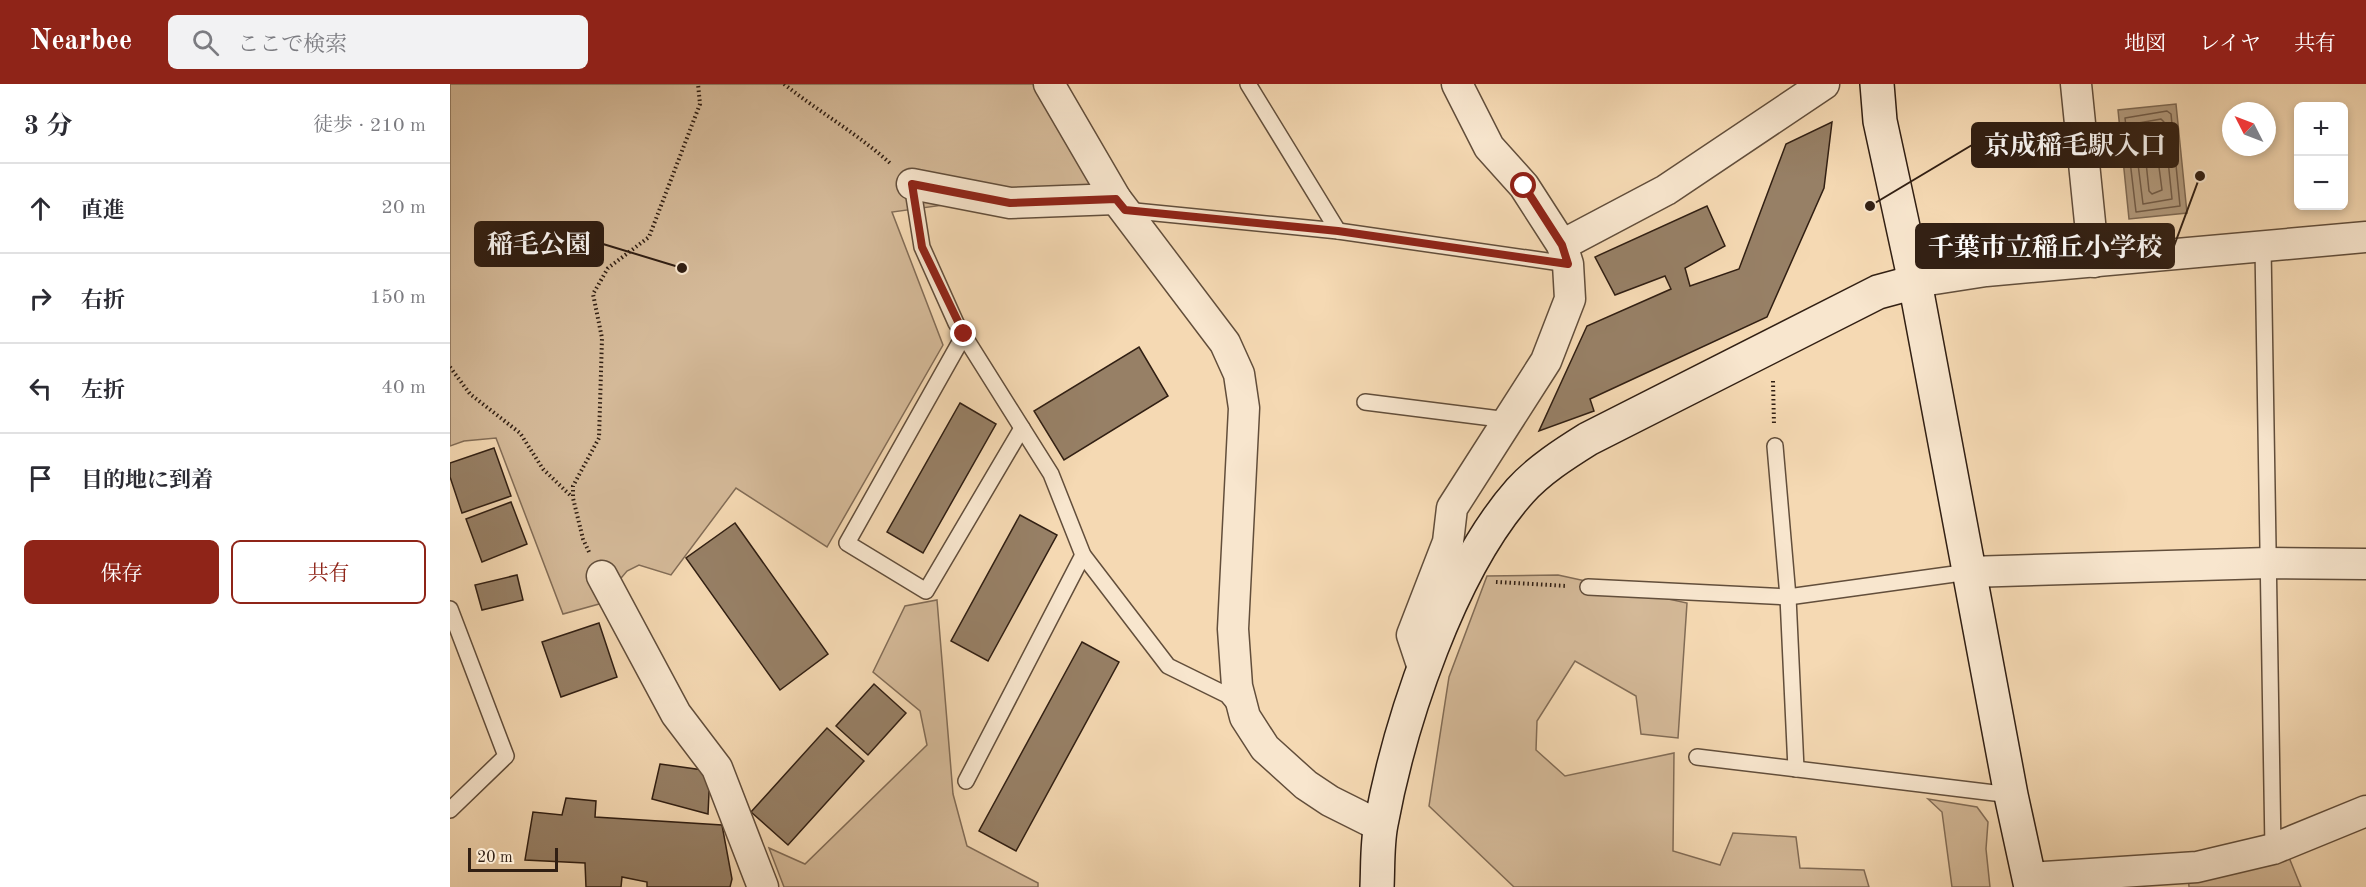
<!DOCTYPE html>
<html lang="ja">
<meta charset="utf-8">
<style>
:root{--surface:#fff;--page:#f2f2f3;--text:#2b2b33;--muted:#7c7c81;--line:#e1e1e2;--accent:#8f2418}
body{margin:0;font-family:"Old Standard TT","Noto Serif JP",serif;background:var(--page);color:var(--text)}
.controls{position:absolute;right:18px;top:18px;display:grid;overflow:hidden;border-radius:9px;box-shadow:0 3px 9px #0003}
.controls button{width:54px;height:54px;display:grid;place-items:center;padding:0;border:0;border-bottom:2px solid var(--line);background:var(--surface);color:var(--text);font:30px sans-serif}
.compass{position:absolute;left:1772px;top:18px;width:54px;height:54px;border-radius:50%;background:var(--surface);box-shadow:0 3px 9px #0003;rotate:312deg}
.scale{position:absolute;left:18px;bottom:15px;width:90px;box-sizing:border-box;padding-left:6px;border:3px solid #311f13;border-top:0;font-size:16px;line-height:21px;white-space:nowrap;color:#311f13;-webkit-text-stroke:4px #f8e6ce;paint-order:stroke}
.stop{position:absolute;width:18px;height:18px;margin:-14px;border:4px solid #8f2418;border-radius:50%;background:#fff}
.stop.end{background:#8f2418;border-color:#fff;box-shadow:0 2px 6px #0008}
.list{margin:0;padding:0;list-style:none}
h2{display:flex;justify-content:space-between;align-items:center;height:78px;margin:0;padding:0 24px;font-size:26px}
h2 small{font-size:20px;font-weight:400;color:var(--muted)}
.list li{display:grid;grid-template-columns:39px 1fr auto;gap:18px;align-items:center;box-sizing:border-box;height:90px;padding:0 24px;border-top:2px solid var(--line)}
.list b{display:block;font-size:22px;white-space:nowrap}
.list em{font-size:20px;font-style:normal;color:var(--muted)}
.actions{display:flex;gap:12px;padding:18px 24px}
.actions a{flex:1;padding:14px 0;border:2px solid var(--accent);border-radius:9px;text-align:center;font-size:21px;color:var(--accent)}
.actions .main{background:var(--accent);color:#fff}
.icon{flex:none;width:33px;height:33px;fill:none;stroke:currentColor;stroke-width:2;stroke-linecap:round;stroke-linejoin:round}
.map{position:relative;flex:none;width:1916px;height:803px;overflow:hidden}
header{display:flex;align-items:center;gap:36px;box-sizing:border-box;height:84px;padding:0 30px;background:var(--accent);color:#fff}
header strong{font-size:28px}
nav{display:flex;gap:33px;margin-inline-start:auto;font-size:21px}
.search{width:420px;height:54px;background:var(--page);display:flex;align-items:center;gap:15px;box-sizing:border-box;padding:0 21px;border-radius:9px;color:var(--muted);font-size:22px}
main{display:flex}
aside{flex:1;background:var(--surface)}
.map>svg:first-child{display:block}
.green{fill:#d4b998;stroke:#826c56;stroke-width:1.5}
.water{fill:#b29a7d;stroke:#7e6953;stroke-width:1.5}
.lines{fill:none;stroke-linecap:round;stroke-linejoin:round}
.shore{stroke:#725c48;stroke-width:1.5}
.building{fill:#978066;stroke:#311f13;stroke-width:1.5}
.lane-casing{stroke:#624e3b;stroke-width:18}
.street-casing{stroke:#624e3b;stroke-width:33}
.secondary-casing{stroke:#311f13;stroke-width:36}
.path{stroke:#311f13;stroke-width:4;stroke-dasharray:1.5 3;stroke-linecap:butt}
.lane{stroke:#f8e6ce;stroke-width:15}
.street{stroke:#f8e6ce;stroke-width:30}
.secondary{stroke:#f8e6ce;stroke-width:33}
.route{stroke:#8f2418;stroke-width:8}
.leader{fill:none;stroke:#311f13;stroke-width:2}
.callout-dot{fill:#311f13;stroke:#f8e6ce;stroke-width:2}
.callout{fill:#311f13;stroke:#311f13;stroke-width:2}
.callout-label{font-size:26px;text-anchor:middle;font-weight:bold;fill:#fff}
</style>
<header>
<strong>Nearbee</strong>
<div class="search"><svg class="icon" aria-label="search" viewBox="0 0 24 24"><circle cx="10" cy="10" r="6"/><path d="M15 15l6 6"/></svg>ここで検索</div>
<nav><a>地図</a><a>レイヤ</a><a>共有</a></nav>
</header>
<main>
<aside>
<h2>3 分<small>徒歩 · 210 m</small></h2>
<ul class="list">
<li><svg class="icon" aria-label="ahead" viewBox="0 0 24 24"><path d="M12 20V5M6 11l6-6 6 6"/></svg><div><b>直進</b></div><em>20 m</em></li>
<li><svg class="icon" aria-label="right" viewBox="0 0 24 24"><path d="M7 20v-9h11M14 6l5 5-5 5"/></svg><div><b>右折</b></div><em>150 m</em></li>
<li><svg class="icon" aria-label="left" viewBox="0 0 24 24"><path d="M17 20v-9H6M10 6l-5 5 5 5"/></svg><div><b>左折</b></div><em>40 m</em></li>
<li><svg class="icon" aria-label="arrive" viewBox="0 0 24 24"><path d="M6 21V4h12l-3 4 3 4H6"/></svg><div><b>目的地に到着</b></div></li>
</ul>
<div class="actions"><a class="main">保存</a><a>共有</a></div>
</aside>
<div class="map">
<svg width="1916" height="803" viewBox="0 0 1916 803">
<rect width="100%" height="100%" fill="#f5d9b3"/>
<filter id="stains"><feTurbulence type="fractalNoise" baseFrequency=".00333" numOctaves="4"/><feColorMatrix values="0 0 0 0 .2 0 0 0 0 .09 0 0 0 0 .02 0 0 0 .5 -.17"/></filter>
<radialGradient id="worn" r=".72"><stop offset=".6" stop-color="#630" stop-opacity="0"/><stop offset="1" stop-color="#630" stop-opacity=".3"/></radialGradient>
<g class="green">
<path d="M 0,0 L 588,0 L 645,107 L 595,107 L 442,128 L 493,261 L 377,463 L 286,404 L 221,491 L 189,481 L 177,487 L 149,520 L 113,530 L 46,354 L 14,357 L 0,362 Z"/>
<path d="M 1108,491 L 1237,519 L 1228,654 L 1191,650 L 1186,612 L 1125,577 L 1087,637 L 1086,666 L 1115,692 L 1224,669 L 1223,767 L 1270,781 L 1283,749 L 1346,753 L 1350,784 L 1414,786 L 1419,803 L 1064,803 L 979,722 L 999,593 L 1037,492 Z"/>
<path d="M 487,516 L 503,710 L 517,762 L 588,799 L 588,803 L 334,803 L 319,764 L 355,780 L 477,661 L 470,627 L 423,588 L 455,522 Z"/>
<path d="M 1478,715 L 1527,723 L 1538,738 L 1536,765 L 1540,803 L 1502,803 L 1492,728 Z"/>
<path d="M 1838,771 L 1851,803 L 1739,803 L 1738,789 Z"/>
</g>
<path class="water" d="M 1726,20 L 1737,129 L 1679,135 L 1668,26 Z"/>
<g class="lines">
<g class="shore">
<path d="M 1717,27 L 1721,30 L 1730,122 L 1686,128 L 1675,34 Z"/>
<path d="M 1711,35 L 1714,38 L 1722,115 L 1693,120 L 1683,40 Z"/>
<path d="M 1704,45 L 1712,106 L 1702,110 L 1699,107 L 1693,49 Z"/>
</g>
</g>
<g class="building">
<path d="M 1382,38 L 1374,104 L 1317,233 L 1140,315 L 1144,327 L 1089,347 L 1137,242 L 1221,205 L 1215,192 L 1165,211 L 1145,173 L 1257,122 L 1275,162 L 1235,184 L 1240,202 L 1289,185 L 1336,60 Z"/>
<path d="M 689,263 L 718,312 L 614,376 L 584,327 Z"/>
<path d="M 510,319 L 546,340 L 473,469 L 437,448 Z"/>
<path d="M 44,364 L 61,412 L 12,429 L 0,393 L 0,379 Z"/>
<path d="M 61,418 L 77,460 L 32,478 L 16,435 Z"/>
<path d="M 570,431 L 607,451 L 538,577 L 501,557 Z"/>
<path d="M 285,439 L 378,570 L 330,606 L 236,474 Z"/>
<path d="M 67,491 L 73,516 L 32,526 L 25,501 Z"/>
<path d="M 149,539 L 167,593 L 111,613 L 92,558 Z"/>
<path d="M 632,558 L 669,578 L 566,767 L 529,747 Z"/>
<path d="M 424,600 L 456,629 L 418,671 L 386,642 Z"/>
<path d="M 377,644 L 414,677 L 338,761 L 301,728 Z"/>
<path d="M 210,680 L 260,687 L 258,730 L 202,715 Z"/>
<path d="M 116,714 L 146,717 L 145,733 L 272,741 L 282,795 L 280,803 L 197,803 L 197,798 L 172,793 L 171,803 L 136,803 L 135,779 L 75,776 L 83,728 L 112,731 Z"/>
</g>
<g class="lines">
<defs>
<g id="lane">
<path d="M 798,0 L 888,147"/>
<path d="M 462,100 L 472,163 L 506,239 L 601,390 L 633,471 L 718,582 L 777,611 L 787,623"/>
<path d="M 675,126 L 888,147 L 1118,180"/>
<path d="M 1813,163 L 1823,765"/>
<path d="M 514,251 L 397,459 L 476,507 L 572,344"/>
<path d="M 915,318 L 1058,336"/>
<path d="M 1325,362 L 1338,513 L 1346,685"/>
<path d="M 1138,503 L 1338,513 L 1519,488"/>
<path d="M 0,525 L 56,672 L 0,726"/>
<path d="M 1247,673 L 1561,711"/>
<path d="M 516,697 L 633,471"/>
</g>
<g id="street">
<path d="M 599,0 L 666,115 L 775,259 L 789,290 L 794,324 L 783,545 L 787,602 L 795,633 L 815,664 L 856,701 L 880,717 L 930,742"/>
<path d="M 1626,0 L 1644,178"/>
<path d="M 462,100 L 560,119 L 666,115"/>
<path d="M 1112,161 L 1216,106 L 1374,0"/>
<path d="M 1465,198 L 1536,187 L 1916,153"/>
<path d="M 1519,488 L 1818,479 L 1916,480"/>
<path d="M 152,492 L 226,630 L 267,684 L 313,803"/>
<path d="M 974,587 L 962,551 L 998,458 L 1002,424 L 1096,277 L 1120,215 L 1118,180 L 1112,161 L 1074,102 L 1039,63 L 1007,0"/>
<path d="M 1580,794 L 1747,783 L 1823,765 L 1916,727"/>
</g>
<g id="secondary">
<path d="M 1427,0 L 1430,37 L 1465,198 L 1561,711 L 1581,803"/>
<path d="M 927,803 C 928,782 927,760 931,740 C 950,637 1000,486 1070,407 C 1089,386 1114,370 1138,355 L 1428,208 L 1465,198"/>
</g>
</defs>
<use href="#lane" class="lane-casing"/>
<use href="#street" class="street-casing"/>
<use href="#secondary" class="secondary-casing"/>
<g class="path">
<path d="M 334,0 C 369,28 408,50 441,80"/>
<path d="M 0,283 L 20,310 L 70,349 L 93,385 L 122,413"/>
<path d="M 1323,297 L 1324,341"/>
<path d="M 139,468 L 133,455 L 123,414 L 123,402 L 149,354 L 152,254 L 143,210 L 158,184 L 199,153 L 250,20 L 248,0"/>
<path d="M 1046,498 L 1117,502"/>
</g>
<use href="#lane" class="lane"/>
<use href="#street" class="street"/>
<use href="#secondary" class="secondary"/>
</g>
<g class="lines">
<path class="route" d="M 514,250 L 472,163 L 462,100 L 560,119 L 666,115 L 675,126 L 888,147 L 1118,180 L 1112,161 L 1074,102"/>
</g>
<path class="leader" d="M1420 122L1522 61M232 184L153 160M1750 92L1724 162"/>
<g class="callout-dot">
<circle cx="1420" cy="122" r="6"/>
<circle cx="232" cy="184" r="6"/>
<circle cx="1750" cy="92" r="6"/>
</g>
<g class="callout">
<rect x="1522" y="39" width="206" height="44" rx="6"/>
<rect x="25" y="138" width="128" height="44" rx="6"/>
<rect x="1466" y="140" width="258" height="44" rx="6"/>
</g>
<g class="callout-label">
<text x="1625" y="70">京成稲毛駅入口</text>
<text x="89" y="169">稲毛公園</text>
<text x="1595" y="172">千葉市立稲丘小学校</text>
</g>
<rect width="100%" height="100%" filter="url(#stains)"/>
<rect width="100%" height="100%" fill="url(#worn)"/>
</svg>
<div class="controls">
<button>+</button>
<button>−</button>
</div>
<svg class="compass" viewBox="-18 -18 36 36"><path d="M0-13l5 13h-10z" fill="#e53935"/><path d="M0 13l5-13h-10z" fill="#7c7c81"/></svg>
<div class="scale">20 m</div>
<div class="stop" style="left:1074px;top:102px"></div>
<div class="stop end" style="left:514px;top:250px"></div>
</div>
</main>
